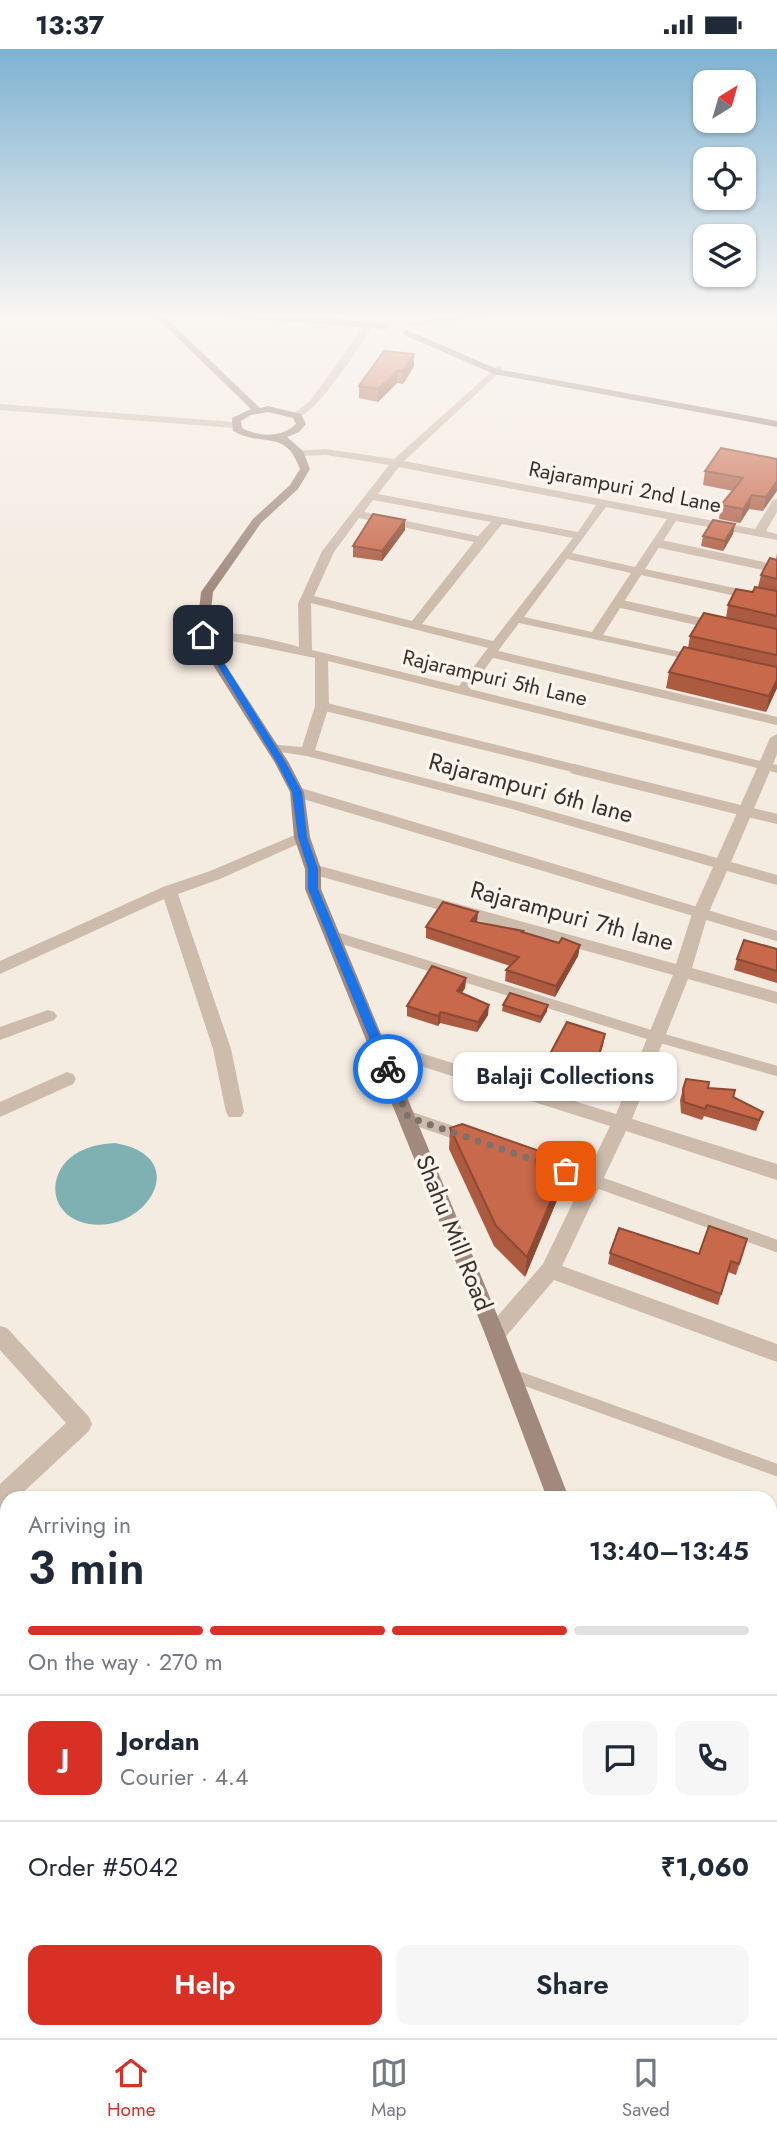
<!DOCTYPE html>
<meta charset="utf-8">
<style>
:root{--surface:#fff;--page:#f6f6f7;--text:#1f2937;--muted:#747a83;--line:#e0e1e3;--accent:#d93025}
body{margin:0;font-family:Jost,sans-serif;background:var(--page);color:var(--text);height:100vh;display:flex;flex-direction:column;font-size:26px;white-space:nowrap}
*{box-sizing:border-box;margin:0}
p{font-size:23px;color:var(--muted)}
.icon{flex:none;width:38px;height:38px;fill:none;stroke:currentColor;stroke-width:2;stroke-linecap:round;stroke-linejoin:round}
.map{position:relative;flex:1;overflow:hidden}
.panel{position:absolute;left:0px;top:1442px;width:777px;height:548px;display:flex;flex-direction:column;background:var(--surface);border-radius:21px 21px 0 0;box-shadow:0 2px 5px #0004}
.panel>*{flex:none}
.needle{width:46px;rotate:37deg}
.buttons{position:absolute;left:693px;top:21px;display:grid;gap:14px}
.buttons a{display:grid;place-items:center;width:63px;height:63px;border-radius:14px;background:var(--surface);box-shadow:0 2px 5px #0004;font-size:35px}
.pin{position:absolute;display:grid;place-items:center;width:60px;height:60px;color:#fff;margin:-30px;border-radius:14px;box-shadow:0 4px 10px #0006}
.courier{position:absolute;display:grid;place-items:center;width:70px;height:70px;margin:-35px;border:5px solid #1a73e8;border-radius:50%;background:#fff;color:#222;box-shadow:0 2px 9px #0007}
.bubble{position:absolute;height:49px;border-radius:14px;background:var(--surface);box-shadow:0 2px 5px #0004;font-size:23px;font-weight:600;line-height:49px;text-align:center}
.summary em{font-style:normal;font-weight:600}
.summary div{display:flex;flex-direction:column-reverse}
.summary{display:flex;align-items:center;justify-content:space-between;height:119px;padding:0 28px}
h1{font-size:46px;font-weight:600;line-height:52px}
.bar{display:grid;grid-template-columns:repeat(4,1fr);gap:10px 7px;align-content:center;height:84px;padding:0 28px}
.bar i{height:9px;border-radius:5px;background:var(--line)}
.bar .current{background:var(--accent)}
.bar p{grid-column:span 4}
.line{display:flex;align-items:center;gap:18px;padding:0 28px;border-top:2px solid var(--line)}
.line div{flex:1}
.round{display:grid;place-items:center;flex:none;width:74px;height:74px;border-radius:14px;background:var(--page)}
.primary-button{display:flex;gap:14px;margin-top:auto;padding:14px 28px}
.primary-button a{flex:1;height:80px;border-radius:14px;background:var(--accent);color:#fff;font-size:28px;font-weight:600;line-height:80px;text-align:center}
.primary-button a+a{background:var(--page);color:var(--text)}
.status{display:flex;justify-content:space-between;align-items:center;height:49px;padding:0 35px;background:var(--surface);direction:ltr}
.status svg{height:19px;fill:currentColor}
.tab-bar{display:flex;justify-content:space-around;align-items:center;height:98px;border-top:2px solid var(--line);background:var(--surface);font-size:19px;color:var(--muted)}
.tab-bar a{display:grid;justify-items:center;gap:4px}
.tab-bar .current{color:var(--accent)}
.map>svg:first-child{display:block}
</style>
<div class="status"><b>13:37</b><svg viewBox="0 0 49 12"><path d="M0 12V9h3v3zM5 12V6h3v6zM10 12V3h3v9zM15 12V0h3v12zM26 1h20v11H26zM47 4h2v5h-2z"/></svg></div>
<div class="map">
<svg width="777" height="1989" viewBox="0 0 777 1989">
<rect width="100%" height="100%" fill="#f4ebe1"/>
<path fill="#7fb0b2" d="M115,1094C201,1109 137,1197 76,1171C50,1159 49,1127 70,1109C83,1098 99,1095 115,1094Z"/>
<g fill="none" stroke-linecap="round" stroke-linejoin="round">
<g stroke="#cdbbac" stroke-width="8">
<polyline points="656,494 777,520"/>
<polyline points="617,554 710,575"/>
<polyline points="490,604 777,672"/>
<polyline points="322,657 581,721"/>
</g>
<g stroke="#cdbbac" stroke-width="10">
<polyline points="574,720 777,770"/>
<polyline points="297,743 777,887"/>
<polyline points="333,887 657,988 777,1022"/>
</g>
<g stroke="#cdbbac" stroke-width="12">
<polyline points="408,1068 464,1087"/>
<polyline points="555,1118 777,1197"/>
<polyline points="509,1325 777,1421"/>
</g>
<polyline stroke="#cdbbac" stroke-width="16" points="770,1707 777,1710"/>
<g fill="#cdbbac" fill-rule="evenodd">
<path d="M367,273L374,275C361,294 315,371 293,369V365L310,352Z"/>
<path d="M499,316L502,317V321L404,412L755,480L773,451L777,450V463L766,482L777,485V491L676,472L645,520L777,548V556L641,526L603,586L705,608V614L519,574L470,640L760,712L770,689L777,685V705L773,715L777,716V724L770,722L731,813L777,826V836L727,822L708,865L692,919L777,943V955L688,930L632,1070L777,1115V1131L626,1082L562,1217L777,1295V1313L554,1231L502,1292L495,1294L488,1292L485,1285L488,1278L543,1215L610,1077L373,1002L370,997L373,992L379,991L616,1065L673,926L308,824L305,820L313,815L676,915L692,865L713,818L512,760L307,707L267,701V695L302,698L315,657V609L232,592L202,593L196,589C214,575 277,592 299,598L298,555L322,502L389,416L326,406L299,407L295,406V402L326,400L394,410ZM399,418L596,456L578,483L378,445ZM373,451L491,473L478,487L364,463ZM606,458L667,470L635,518L572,504ZM359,469L474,493L412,572L314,547L334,503ZM502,475L573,489L493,592L422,575ZM567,510L631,524L592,583L524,568ZM311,554L488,599L459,637L312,601ZM328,612L757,719L717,809L522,754L315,701L329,657Z"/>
<polygon points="302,783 310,788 307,791 220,830 178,845 231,1000 244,1063 241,1068 229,1068 226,1063 213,1000 164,850 0,925 0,912 163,838 210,822"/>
<polygon points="48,961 54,963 57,967 54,971 0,991 0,978"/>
<polygon points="67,1023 73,1025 76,1030 73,1035 0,1068 0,1053"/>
<polygon points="0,1277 7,1279 89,1368 92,1375 89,1382 17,1449 7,1449 7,1458 0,1461 0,1435 66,1374 0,1301"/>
<polygon points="770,1536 777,1539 777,1563 770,1560"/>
<polygon points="0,1632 7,1635 7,1667 0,1664"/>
<polygon points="7,1673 7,1703 0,1706 0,1676"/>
<polygon points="267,1983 299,1983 302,1989 270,1989"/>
<polygon points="517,1983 547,1983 549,1989 519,1989"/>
</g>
<g fill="#cdbbac" fill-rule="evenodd">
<polygon points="476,265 501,265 411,277 407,274"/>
<polygon points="0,355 234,373 239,376 234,379 0,361"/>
<polygon points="463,1983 495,1983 492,1989 460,1989"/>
</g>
<g fill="#a18a7d" fill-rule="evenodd">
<path d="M153,265H162L260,359L268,357L301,365L306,375L299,383L287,388L303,402L310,420L298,440L261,474L213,543L208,589L289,714L304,743L310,788L321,820V840L505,1285L569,1449H547L485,1285L305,840V820L294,788L290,743L275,714L196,589L201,543L253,470L290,436L300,420C285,379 264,399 233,382L232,369L251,360ZM268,363L293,369L296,375C281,389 259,388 242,379L241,372L251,366Z"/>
<polygon points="222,265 255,265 386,274 390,277 386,280 226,268"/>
<polygon points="407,281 497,320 777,372 777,378 494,325 404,286 403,284"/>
<polygon points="770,1981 773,1989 743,1989 741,1983"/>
</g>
</g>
<g fill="#ac5a40">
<polygon points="414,305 414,317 403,335 397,334 378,353 359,349 359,337"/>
<polygon points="777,410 763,462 749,460 740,474 719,470 721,456 733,442 703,436 705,422"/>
<polygon points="405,471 405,481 382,512 353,508 353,497"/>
<polygon points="735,475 733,485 723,502 701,497 703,487"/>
<polygon points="777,504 777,639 766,663 666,639 669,623 688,599 690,587 726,569 728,556 758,538 761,526 776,511"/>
<polygon points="477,873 523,882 523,884 559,894 580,896 578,907 555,948 505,932 506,921 510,917 426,889 426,878"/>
<polygon points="777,900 777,934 734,921 737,910"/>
<polygon points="466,929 465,939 462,944 488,966 477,983 440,974 438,977 407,967 407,957"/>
<polygon points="503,956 547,962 540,974 502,962"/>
<polygon points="605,985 603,996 593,1029 549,1016 550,1005"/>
<polygon points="708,1039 733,1048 763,1063 756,1082 704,1067 702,1071 681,1064 680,1051 683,1040"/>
<polygon points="450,1079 565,1132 525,1228 494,1197 449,1100"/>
<polygon points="747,1190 736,1226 728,1223 718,1256 608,1215 610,1204 699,1205"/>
</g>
<g fill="#8c4a34">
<polygon points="414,305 414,317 403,335 403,322"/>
<polygon points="397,322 397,334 378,353 378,340"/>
<polygon points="777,432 777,442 763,462 766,448"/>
<polygon points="752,446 749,460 740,474 743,460"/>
<polygon points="405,471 405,481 382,512 382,502"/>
<polygon points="735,475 733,485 723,502 725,492"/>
<polygon points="777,631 777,639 766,663 769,647"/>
<polygon points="478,863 477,874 471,872"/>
<polygon points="580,896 578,907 555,948 556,937"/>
<polygon points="466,929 465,939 456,952 457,942"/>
<polygon points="489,956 488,966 477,983 478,973"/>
<polygon points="548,956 547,962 540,974 541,968"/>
<polygon points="441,963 440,974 438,977 438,967"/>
<polygon points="605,985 603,996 593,1029 595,1018"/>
<polygon points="568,1112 565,1132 525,1228 527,1208"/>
</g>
<g fill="#c8694b" stroke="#8c4a34" stroke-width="2">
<polygon points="384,302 414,305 403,322 397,322 378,340 359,337"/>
<polygon points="721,399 777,410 777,432 766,448 752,446 743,460 721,456 743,429 705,422"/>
<polygon points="373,465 405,471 382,502 353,497"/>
<polygon points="713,471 735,475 725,492 703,487"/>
<polygon points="770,509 777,511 777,530 761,526"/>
<polygon points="755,538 777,542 777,567 728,556 736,540 753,543"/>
<polygon points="704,564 777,580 777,606 690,587"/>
<polygon points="684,598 777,618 777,631 769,647 669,623"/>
<polygon points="443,853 478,863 471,872 523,882 522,883 559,894 562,889 580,896 556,937 506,921 519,908 426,878"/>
<polygon points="744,891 777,900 777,922 737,910"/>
<polygon points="432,917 466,929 457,942 489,956 478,973 441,963 438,967 407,957"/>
<polygon points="510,944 548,956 541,968 503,956"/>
<polygon points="567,973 605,985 595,1018 550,1005"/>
<polygon points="686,1030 709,1033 708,1039 735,1041 733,1048 763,1063 759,1071 707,1056 705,1060 684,1053 683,1040"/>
<polygon points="462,1075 568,1112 527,1208 496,1177 450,1079"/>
<polygon points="709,1177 747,1190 739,1215 731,1212 721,1245 610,1204 619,1179 699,1205"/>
</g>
<linearGradient id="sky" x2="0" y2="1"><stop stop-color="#7eb2d2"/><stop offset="0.49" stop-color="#faf6f2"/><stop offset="1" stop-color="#faf6f2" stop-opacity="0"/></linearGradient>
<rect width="777" height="543" fill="url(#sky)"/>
<polygon fill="#1a73e8" points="203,584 207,586 286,714 302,743 307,788 318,820 318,840 394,1020 392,1023 384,1023 382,1020 308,840 308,820 298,788 292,743 277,714 199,586"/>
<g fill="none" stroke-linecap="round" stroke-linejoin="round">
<polyline stroke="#7c716b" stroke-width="7" stroke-dasharray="0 12.6" points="388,1020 408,1068 566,1122"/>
</g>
<g text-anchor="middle" stroke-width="7" stroke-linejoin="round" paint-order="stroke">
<g font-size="21" fill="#3b302b" stroke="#fbf5ee">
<text transform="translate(625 438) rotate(11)" y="7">Rajarampuri 2nd Lane</text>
<text transform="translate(495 629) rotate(13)" y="7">Rajarampuri 5th Lane</text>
</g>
<g font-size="24" fill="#3b302b" stroke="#fbf5ee">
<text transform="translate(531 739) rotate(15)" y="8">Rajarampuri 6th lane</text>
<text transform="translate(572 867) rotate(15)" y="8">Rajarampuri 7th lane</text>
<text transform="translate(454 1184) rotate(68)" y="8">Shahu Mill Road</text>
</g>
</g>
</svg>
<div class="buttons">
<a><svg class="needle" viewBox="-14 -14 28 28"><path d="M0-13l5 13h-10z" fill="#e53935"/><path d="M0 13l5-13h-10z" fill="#747a83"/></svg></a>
<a><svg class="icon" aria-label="locate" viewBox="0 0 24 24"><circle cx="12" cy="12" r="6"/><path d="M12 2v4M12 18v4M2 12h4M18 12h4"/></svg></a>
<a><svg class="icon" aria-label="layers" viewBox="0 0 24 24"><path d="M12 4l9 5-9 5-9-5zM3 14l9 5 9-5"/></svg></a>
</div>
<div class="pin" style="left:566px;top:1122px;background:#ea580c"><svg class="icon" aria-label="bag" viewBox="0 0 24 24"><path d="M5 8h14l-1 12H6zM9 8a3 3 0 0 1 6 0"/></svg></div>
<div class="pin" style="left:203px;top:586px;background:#1f2937"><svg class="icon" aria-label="home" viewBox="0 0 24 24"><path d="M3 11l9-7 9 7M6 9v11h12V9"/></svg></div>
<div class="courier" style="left:388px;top:1020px"><svg class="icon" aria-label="bike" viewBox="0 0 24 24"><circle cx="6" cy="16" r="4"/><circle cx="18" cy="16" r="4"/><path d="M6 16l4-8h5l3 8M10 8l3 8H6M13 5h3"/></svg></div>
<div class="bubble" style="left:453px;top:1003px;width:224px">Balaji Collections</div>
<section class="panel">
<div class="summary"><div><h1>3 min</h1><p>Arriving in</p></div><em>13:40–13:45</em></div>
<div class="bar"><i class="current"></i><i class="current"></i><i class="current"></i><i></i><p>On the way · 270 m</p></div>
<div class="line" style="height:126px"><b class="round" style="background:var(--accent);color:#fff">J</b><div><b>Jordan</b><p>Courier · 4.4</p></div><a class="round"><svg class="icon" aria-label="chat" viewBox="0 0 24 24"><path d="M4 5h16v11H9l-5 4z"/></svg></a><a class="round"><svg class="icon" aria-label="phone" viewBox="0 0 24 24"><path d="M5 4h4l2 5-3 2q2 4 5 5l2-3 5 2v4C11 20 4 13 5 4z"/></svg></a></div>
<div class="line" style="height:91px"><div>Order #5042</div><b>₹1,060</b></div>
<div class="primary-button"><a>Help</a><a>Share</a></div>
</section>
</div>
<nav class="tab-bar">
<a class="current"><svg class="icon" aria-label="home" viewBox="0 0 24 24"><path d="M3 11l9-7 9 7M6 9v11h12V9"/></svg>Home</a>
<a><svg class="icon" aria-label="map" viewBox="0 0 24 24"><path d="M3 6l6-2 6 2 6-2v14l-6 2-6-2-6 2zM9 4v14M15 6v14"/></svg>Map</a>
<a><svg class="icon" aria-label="saved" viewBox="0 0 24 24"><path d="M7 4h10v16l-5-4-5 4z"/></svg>Saved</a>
</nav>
